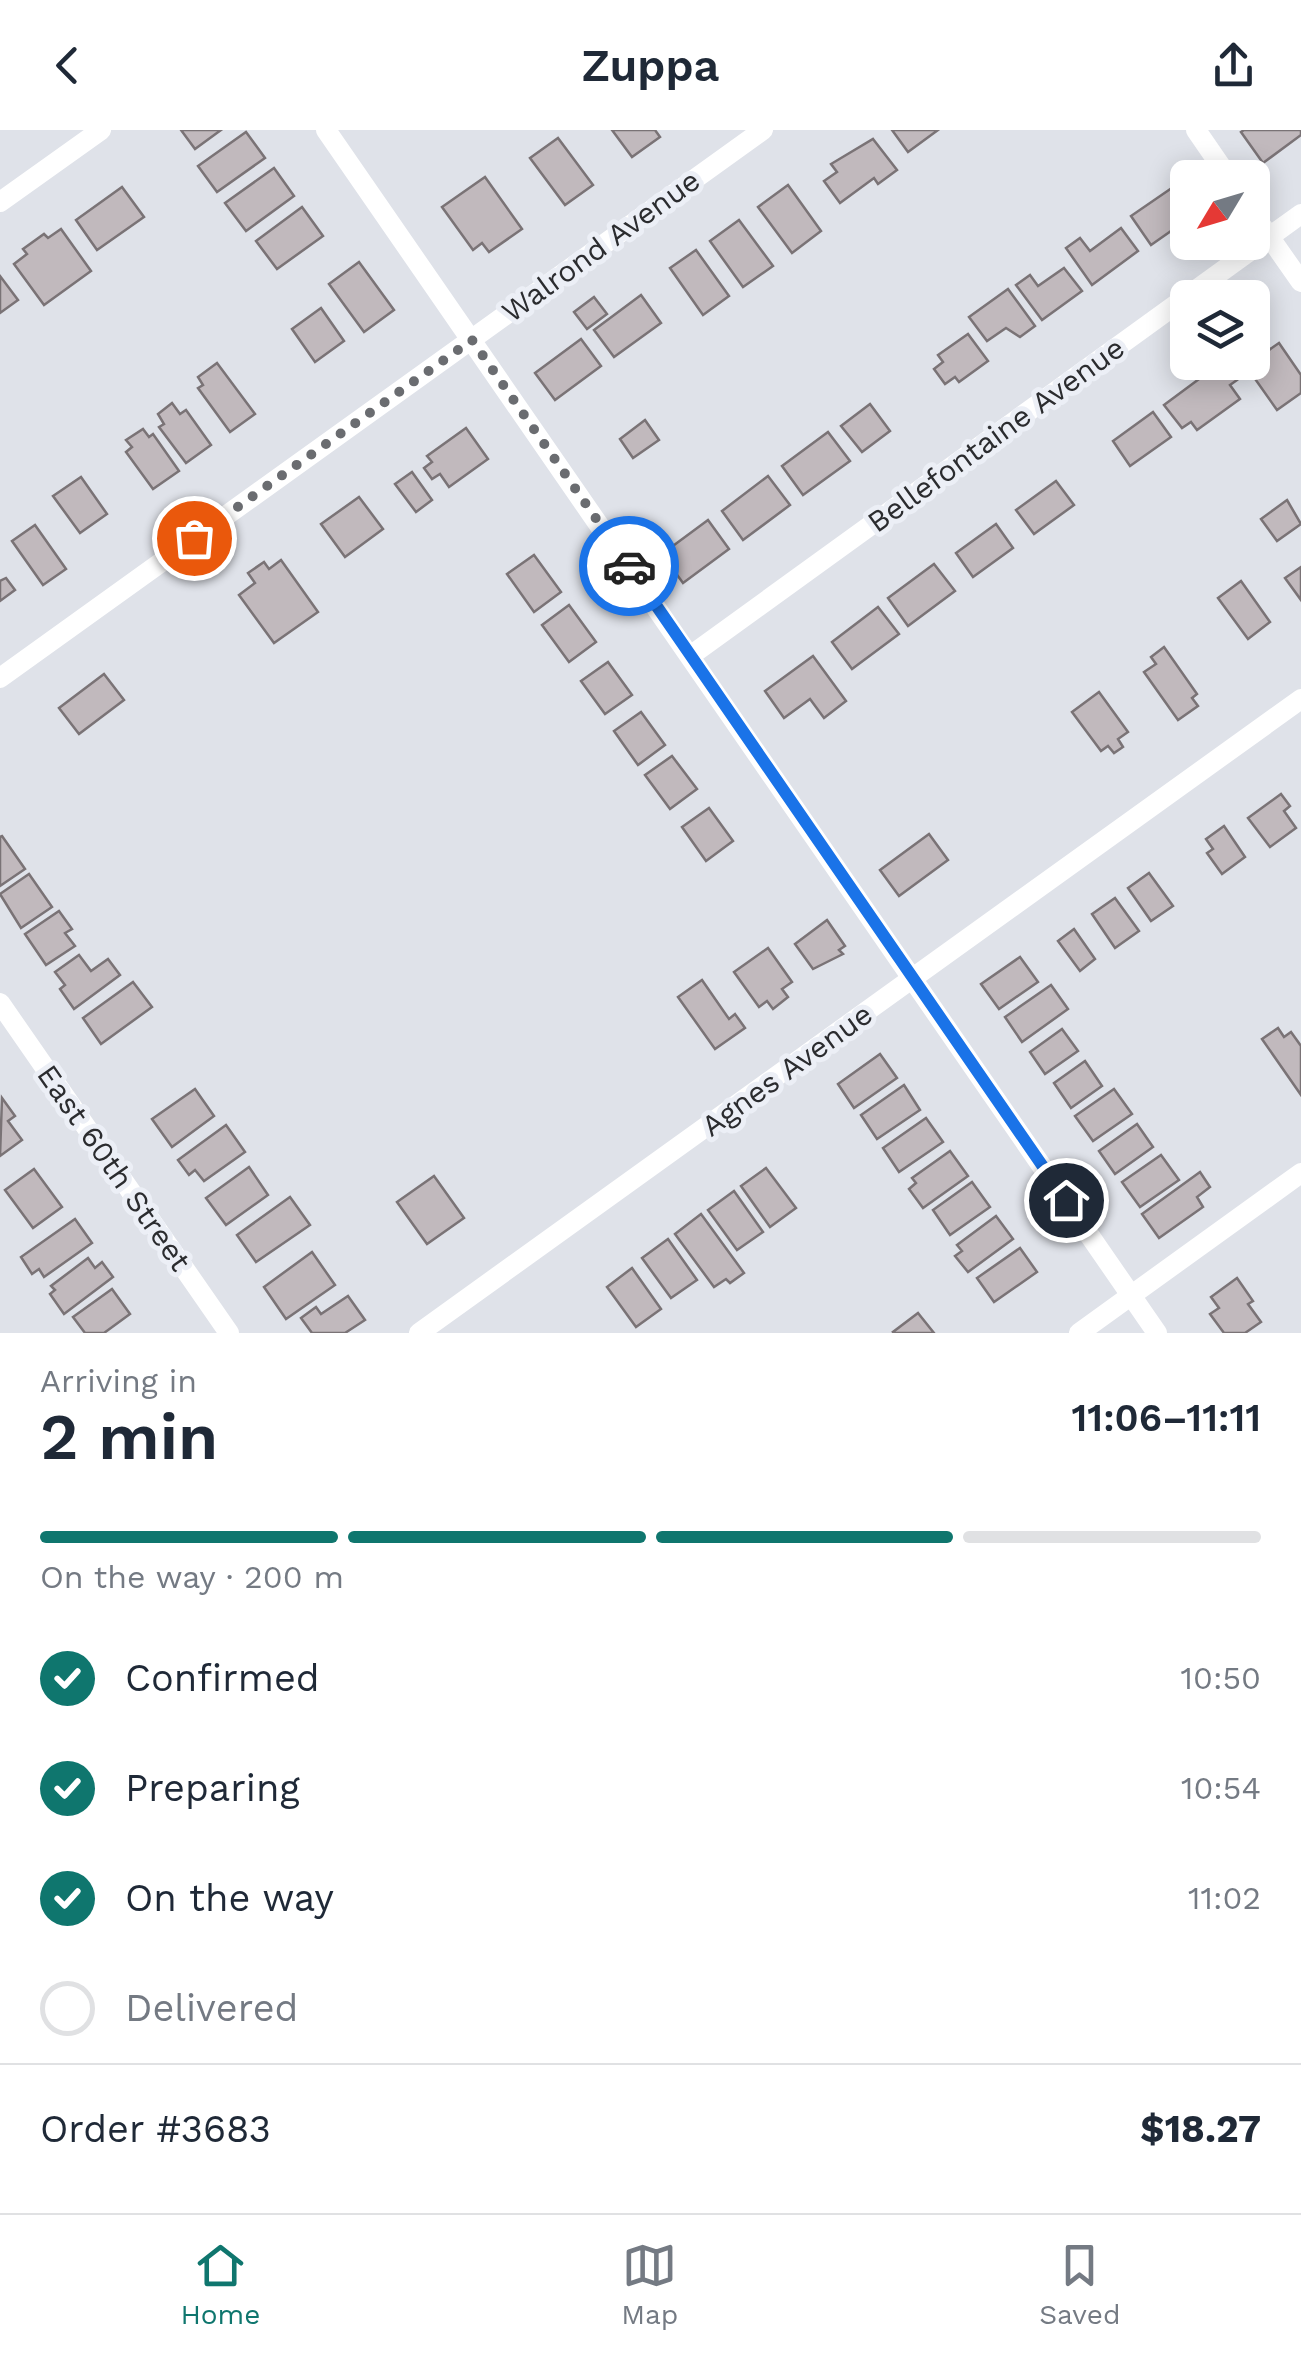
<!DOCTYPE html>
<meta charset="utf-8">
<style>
:root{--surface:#fff;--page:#f6f6f7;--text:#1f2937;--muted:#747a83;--line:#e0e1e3;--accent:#0f766e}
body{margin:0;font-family:"Work Sans",sans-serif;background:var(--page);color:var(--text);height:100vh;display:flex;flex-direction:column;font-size:38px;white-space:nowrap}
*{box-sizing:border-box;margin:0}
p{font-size:32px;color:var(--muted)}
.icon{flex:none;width:55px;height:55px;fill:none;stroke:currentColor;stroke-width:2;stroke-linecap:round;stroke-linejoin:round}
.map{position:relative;height:1203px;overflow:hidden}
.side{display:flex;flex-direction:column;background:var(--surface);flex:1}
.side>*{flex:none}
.needle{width:65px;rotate:232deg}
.controls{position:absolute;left:1170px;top:30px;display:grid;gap:20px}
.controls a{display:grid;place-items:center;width:100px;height:100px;border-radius:15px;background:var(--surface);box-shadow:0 5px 25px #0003;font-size:50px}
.pin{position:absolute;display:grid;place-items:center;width:85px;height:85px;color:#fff;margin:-42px;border:5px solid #fff;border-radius:50%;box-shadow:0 2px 10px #0007}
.courier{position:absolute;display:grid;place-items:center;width:100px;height:100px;margin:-50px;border:8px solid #1a73e8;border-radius:50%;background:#fff;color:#222;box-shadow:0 2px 12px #0007}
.head em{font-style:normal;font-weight:600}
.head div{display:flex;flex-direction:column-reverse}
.head{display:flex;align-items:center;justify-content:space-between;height:170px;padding:0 40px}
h1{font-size:65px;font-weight:600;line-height:75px}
.bar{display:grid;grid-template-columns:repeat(4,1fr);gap:15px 10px;align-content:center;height:120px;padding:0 40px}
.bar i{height:12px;border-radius:8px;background:var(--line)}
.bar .selected{background:var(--accent)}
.bar p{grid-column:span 4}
.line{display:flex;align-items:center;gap:25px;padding:0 40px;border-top:2px solid var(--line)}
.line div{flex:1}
ol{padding:0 40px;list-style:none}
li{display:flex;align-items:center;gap:30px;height:110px}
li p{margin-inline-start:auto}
li .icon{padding:10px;border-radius:50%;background:var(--accent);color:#fff;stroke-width:4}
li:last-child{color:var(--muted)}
li i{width:55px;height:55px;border:5px solid var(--line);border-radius:50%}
header{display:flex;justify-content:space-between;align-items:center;height:130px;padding:0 40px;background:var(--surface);font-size:45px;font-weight:600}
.menu{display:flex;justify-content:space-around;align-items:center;height:140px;border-top:2px solid var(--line);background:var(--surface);font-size:28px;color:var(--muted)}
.menu a{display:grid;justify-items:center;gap:5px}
.menu .selected{color:var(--accent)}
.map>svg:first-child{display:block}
</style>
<header><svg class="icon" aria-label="back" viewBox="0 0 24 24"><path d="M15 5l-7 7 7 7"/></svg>Zuppa<svg class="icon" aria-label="share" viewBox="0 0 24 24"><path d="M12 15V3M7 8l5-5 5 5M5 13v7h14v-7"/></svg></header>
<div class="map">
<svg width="1301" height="1203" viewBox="0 0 1301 1203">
<rect width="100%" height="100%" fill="#dfe2e9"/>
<g fill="#c1b9bd" stroke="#7a7376" stroke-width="2.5">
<polygon points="181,0 221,0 195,19"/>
<polygon points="612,0 655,0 660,7 632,27"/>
<polygon points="892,0 938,0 908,22"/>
<polygon points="1244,0 1301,0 1301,5 1263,33 1241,2"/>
<polygon points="246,2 265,28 217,62 198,36"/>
<polygon points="558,8 593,55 565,75 530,28"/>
<polygon points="873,9 897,40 878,54 874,48 840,73 824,51 837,42 831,34"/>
<polygon points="274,38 294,66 246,101 225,73"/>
<polygon points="485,47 522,99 489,122 482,113 473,120 442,77"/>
<polygon points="1182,51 1188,60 1188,89 1151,115 1131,86"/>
<polygon points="788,55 821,101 792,123 758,77"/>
<polygon points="122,57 144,87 97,120 76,90"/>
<polygon points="302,77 323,106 277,139 256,111"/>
<polygon points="739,90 773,136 743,157 710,111"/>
<polygon points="1121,98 1138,121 1092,155 1066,118 1080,108 1090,121"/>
<polygon points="61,99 91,141 44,175 14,134 27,124 23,119 44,104 48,108"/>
<polygon points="696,120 729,166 703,185 670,138"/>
<polygon points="359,132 394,180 364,202 329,154"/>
<polygon points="1064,138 1082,161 1042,190 1016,155 1030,145 1038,156"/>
<polygon points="0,146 18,170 0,183"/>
<polygon points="1008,159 1035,196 1020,207 1006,198 987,211 969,187"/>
<polygon points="641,165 661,193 614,227 594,200"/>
<polygon points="594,167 607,184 587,199 574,182"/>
<polygon points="321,178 344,211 315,232 292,199"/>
<polygon points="968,204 988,231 959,252 955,247 945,254 934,239 943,232 938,225"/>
<polygon points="581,209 601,236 555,270 535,243"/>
<polygon points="1279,213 1301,245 1301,263 1277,280 1246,236"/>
<polygon points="1222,232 1237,250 1230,255 1240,269 1197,300 1191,292 1182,298 1164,275"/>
<polygon points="217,233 255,284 230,302 198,258 203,255 198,247"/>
<polygon points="172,273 180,284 186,280 211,315 186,333 159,297 164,294 158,284"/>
<polygon points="870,274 890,301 862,322 841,296"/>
<polygon points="1153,282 1171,307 1130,336 1113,311"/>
<polygon points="645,290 659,310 633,328 620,309"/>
<polygon points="466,298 488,329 449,357 440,344 432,349 424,338 432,332 427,326"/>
<polygon points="143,299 149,307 153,304 179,341 153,359 126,322 132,317 126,310"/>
<polygon points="828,302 850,331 803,365 782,336"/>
<polygon points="412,342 432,370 416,382 395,354"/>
<polygon points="768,346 790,375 743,410 722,381"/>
<polygon points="81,347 107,384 80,403 53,366"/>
<polygon points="1056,351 1074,375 1034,404 1016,380"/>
<polygon points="359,367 383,399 345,427 321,394"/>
<polygon points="1287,370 1301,394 1277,411 1261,389"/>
<polygon points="708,390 729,419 683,453 662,424"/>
<polygon points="996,394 1013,418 973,447 956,423"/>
<polygon points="35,395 66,439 43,455 12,411"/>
<polygon points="534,425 561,462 534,482 507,444"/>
<polygon points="281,430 318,482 274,513 239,465 255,453 248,443 264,432 269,439"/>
<polygon points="934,434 955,461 908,496 888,468"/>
<polygon points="1301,437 1301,470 1285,448"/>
<polygon points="6,448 15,460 0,471 0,451"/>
<polygon points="1241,451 1270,492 1248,509 1218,468"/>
<polygon points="569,475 596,512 569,532 542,495"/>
<polygon points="878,477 899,504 852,539 832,512"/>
<polygon points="1164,517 1197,564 1192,568 1198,576 1178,590 1144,542 1156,534 1151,527"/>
<polygon points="813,526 846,571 824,588 810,569 784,588 765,561"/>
<polygon points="608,532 632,565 605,584 581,551"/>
<polygon points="104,544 124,570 79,604 59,578"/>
<polygon points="1099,562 1128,602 1118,609 1123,617 1114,623 1108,616 1101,621 1072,582"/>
<polygon points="641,582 665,615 638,635 614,601"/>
<polygon points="672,626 697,659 670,679 645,645"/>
<polygon points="1281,664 1290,676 1284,681 1296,698 1270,717 1248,688"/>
<polygon points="709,678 733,711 706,731 682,697"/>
<polygon points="1224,696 1245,727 1222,744 1207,723 1213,719 1206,709"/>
<polygon points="929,704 948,730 899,766 880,740"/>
<polygon points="2,706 25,739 0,756 0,707"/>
<polygon points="1149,743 1173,776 1151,791 1128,758"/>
<polygon points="29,744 52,777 21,798 0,764"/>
<polygon points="1115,768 1139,801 1115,818 1092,784"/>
<polygon points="59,781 72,799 65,803 75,816 46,835 25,804"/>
<polygon points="827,790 845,816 839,820 843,824 813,839 795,814"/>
<polygon points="1074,799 1095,829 1080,841 1058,811"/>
<polygon points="768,818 792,852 782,859 788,867 773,879 767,871 759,877 734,842"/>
<polygon points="79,825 91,841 108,829 120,845 74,879 60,859 65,855 55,842"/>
<polygon points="1020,827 1038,852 999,879 981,854"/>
<polygon points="702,850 729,889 735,884 745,898 715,919 678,867"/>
<polygon points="133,852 152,877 101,914 83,888"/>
<polygon points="1051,855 1068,879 1022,912 1005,887"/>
<polygon points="1278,898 1284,907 1291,902 1301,916 1301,965 1262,909"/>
<polygon points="1062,899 1078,921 1045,944 1030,922"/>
<polygon points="880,924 897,948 854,978 838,954"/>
<polygon points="1085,931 1102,956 1071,978 1054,953"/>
<polygon points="904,955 920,980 877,1009 861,985"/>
<polygon points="195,959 214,986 172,1017 152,989"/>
<polygon points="1114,959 1132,984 1093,1011 1075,986"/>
<polygon points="2,968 15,986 8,991 22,1010 0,1026"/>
<polygon points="926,988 943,1012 899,1042 883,1018"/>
<polygon points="1137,994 1153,1017 1115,1044 1099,1021"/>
<polygon points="226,995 245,1022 204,1051 195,1040 189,1045 178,1030"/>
<polygon points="950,1021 968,1046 923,1078 909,1059 916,1053 912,1048"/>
<polygon points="1161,1025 1179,1050 1140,1077 1122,1052"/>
<polygon points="249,1037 268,1065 226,1095 206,1068"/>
<polygon points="766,1038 796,1078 770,1097 741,1056"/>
<polygon points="34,1039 62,1077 33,1098 5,1060"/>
<polygon points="1200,1042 1210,1057 1197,1067 1203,1077 1159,1108 1142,1084"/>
<polygon points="434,1046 464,1088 427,1114 397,1072"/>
<polygon points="972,1052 990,1077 950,1105 933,1080"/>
<polygon points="734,1061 763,1102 737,1120 708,1080"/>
<polygon points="290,1067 310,1095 256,1132 237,1105"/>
<polygon points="701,1084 744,1143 730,1153 726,1149 714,1157 675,1104"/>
<polygon points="996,1086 1013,1109 968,1142 955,1126 962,1121 957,1115"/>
<polygon points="75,1089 92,1113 44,1147 39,1139 32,1144 21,1127"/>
<polygon points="668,1109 697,1150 671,1168 642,1128"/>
<polygon points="1020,1118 1037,1142 994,1172 977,1148"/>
<polygon points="312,1122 335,1155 286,1189 264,1157"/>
<polygon points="88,1128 95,1138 102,1132 113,1147 64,1184 50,1164 55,1160 51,1156"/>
<polygon points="632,1138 661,1179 636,1197 607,1157"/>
<polygon points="1237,1148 1253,1171 1248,1174 1261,1192 1245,1203 1224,1203 1210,1184 1219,1178 1211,1167"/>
<polygon points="112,1159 130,1184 104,1203 85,1203 73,1187"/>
<polygon points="348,1166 365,1190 345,1203 312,1203 301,1188 316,1177 321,1184"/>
<polygon points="918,1183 934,1203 894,1203 893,1202"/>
</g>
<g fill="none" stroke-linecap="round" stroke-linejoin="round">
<g stroke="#fff" stroke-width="20">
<polyline points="326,0 1157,1203"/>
<polyline points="1196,0 1229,48"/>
<polyline points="0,72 101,0"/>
<polyline points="1252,82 1301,152"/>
<polyline points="690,526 1301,84"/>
<polyline points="0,548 763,0"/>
<polyline points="0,873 229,1203"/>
<polyline points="419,1203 1301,569"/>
<polyline points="1079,1203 1301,1043"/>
</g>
</g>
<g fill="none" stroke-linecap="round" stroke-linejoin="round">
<polyline stroke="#6a6c70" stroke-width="10" stroke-dasharray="0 18" points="194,408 472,210 629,436"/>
<polyline stroke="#1a73e8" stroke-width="12" points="629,436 1066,1070"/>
</g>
<g text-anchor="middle" stroke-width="10" stroke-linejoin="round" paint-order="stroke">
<g font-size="30" fill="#2b2c2f" stroke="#eceff6">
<text transform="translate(601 116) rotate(-36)" y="10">Walrond Avenue</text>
<text transform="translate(996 305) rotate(-36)" y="10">Bellefontaine Avenue</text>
<text transform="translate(787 940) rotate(-36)" y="10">Agnes Avenue</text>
<text transform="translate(114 1038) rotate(55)" y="10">East 60th Street</text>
</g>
</g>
</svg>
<div class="controls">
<a><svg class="needle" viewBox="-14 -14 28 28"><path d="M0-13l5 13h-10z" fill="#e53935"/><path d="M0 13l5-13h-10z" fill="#747a83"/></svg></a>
<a><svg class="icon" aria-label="layers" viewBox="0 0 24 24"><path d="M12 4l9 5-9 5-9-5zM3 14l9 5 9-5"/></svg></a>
</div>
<div class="pin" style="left:194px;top:408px;background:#ea580c"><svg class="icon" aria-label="bag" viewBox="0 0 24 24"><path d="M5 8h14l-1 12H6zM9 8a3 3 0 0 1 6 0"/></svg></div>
<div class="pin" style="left:1066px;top:1070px;background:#1f2937"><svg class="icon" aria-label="home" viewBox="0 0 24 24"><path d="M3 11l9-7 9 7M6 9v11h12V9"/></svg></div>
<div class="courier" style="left:629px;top:436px"><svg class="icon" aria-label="car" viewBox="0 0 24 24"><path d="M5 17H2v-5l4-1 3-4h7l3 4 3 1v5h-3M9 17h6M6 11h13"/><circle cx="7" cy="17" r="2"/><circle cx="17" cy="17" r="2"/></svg></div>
</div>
<section class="side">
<div class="head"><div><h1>2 min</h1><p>Arriving in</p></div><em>11:06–11:11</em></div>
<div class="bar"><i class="selected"></i><i class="selected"></i><i class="selected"></i><i></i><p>On the way · 200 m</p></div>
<ol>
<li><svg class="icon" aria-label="check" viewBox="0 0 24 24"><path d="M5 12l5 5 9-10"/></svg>Confirmed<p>10:50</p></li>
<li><svg class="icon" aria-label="check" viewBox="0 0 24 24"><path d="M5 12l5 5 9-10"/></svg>Preparing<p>10:54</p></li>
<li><svg class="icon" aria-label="check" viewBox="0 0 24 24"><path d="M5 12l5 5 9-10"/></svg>On the way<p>11:02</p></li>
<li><i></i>Delivered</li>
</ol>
<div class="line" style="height:130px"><div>Order #3683</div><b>$18.27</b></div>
</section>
<nav class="menu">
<a class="selected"><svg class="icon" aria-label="home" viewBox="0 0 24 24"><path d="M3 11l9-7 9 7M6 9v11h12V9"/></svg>Home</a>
<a><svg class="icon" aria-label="map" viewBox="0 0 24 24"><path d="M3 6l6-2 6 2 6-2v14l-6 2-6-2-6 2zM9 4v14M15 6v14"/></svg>Map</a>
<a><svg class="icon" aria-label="saved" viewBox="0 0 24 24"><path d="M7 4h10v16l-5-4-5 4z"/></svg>Saved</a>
</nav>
